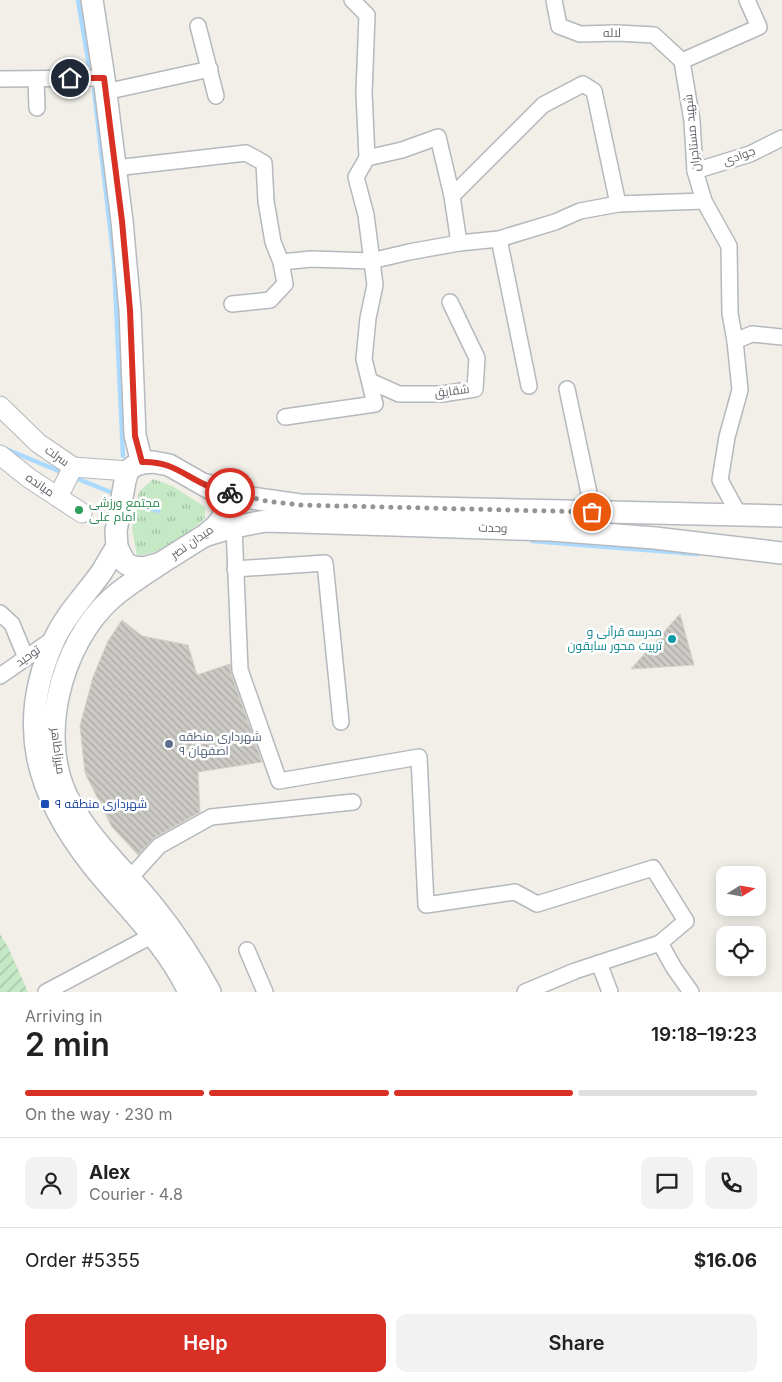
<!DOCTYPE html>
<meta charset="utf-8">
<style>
:root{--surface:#fff;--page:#f2f2f2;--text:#222;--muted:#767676;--line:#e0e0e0;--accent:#d93025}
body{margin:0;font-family:Inter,Cairo,sans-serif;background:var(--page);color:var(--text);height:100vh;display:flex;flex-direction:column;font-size:19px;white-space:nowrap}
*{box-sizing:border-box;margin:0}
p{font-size:16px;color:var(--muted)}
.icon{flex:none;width:28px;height:28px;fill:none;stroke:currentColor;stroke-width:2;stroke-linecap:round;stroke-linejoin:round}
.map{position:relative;height:992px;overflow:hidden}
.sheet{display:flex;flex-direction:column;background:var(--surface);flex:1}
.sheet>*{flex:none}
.needle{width:32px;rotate:79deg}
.controls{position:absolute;left:716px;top:866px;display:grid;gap:10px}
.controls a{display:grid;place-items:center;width:50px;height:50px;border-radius:10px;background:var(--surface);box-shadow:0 2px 12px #0003;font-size:25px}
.pin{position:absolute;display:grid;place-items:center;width:42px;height:42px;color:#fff;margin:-21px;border:2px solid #fff;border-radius:50%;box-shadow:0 1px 5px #0007}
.courier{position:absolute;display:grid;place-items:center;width:50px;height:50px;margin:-25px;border:4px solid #d93025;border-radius:50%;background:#fff;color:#222;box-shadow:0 1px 6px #0007}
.head em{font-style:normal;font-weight:600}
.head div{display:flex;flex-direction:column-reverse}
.head{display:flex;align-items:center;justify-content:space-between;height:85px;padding:0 25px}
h1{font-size:32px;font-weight:600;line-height:38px}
.bar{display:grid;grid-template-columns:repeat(4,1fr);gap:8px 5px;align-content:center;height:60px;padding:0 25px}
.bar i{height:6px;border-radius:4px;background:var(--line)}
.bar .active{background:var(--accent)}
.bar p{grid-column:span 4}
.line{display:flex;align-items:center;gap:12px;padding:0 25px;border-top:1px solid var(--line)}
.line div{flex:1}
.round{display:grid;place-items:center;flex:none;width:52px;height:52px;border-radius:10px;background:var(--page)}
.action{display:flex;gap:10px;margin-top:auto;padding:10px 25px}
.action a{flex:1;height:58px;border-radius:10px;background:var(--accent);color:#fff;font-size:20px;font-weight:600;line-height:58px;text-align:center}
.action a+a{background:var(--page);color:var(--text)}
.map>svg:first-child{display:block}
</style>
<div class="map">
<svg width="782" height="992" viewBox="0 0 782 992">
<defs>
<pattern id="grass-tufts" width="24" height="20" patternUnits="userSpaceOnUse" patternTransform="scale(1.25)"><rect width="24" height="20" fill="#c5e8c5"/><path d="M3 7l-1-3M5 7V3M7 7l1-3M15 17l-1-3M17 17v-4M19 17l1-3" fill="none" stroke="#a3c0a4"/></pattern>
<pattern id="garden-furrows" width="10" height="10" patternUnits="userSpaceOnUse" patternTransform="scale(1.25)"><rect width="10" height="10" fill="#c5e8c5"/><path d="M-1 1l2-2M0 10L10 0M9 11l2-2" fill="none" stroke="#a3c0a4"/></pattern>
<pattern id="building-back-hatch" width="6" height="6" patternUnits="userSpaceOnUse" patternTransform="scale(1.25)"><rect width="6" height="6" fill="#cccac5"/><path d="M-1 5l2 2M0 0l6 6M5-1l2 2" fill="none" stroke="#a9a8a4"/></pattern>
</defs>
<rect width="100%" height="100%" fill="#f1efe8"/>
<polygon fill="url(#grass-tufts)" points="153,479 172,486 205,507 205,518 188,533 159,551 137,556 132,528 139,492"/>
<polygon fill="url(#garden-furrows)" points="0,934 8,947 28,992 0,992"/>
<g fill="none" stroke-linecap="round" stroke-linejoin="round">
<g stroke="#aadaff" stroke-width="4.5">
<polyline points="78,0 89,65"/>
<polyline points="94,90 114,261 123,456"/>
<polyline points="6,449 66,474"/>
<polyline points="73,477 113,493"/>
<polyline points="128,499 158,511"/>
<polyline points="532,541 697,554"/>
</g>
</g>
<g fill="url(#building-back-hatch)" stroke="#d6d1c6">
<polygon points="680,614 694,665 631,669"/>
<polygon points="122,620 142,636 188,645 197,675 230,664 231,673 262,762 198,772 200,812 154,838 138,855 112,827 85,773 80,726 93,677 108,641"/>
</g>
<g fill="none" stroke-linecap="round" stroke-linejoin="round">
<defs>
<g id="minor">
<polyline points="352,0 367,15 364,93 367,158"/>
<polyline points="554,0 559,26 580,34 617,33 654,35 682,61"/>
<polyline points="198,26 216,96"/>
<polyline points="0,79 104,78"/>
<polyline points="36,79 37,108"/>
<polyline points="105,92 210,69"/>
<polyline points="115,168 246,153 264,163 266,201 273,242 281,262 285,284 270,300 232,304"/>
<polyline points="695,171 750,154 782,138"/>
<polyline points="452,196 543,105 583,84 594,91 618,204"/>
<polyline points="499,239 529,386"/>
<polyline points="281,262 312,259 371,261 409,252 459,243 499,239 555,222 580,211 618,204 704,201"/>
<polyline points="735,341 752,334 782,337"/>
<polyline points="370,381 399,394 442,394 475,389 477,358 450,302"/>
<polyline points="567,389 593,512"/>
<polyline points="285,417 375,404 364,359 368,318 375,285 366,215 356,177 367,158 402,150 438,137 452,196 459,243"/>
<polyline points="739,515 720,480 727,437 740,390 735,341 730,313 729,246 704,201 695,171 692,121 682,61 759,27 747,0"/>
<polyline points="234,527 240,670 279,781 419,757 426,905 515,892 537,904 653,868 686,921 660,943 674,968 691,992"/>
<polyline points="235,569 325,563 341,722"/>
<polyline points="0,613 12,624 26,658"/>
<polyline points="0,676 56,637"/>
<polyline points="129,879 159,846 211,817 353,802"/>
<polyline points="247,950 265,992"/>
<polyline points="599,963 610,992"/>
<polyline points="46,992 153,935"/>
<polyline points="525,992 575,971 660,943"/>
</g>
<g id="tertiary">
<polyline points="0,406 38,443 73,467 128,471"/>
<polyline points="0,455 29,478 82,513"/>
<polyline points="58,497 73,467"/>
</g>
<g id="secondary">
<polyline points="92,0 104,78 122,221 130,310 135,435 142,463"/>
<polygon points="153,462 169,465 218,493 223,504 224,516 216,526 204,536 161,563 143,568 133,567 125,563 117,547 116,531 125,481 128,471 134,466 142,463"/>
<polyline points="207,485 238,496 300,505 782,516"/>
<polyline points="204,536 234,527 265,521 300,522 551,530 655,538 782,553"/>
<path d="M117,547C111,555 107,564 101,573C86,594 67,613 55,638C15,724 36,794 93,866C126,907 166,943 189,992"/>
<path d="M161,563C145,574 127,585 112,598C60,644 35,742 71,804C93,843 126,872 154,907C175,933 194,962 210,992"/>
</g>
</defs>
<use href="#minor" stroke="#b5b8bc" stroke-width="18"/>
<use href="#tertiary" stroke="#b5b8bc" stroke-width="21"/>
<use href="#secondary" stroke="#b6babf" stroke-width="24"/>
<use href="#minor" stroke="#fff" stroke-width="15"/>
<use href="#tertiary" stroke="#fff" stroke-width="19"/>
<use href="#secondary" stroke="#fff" stroke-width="21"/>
</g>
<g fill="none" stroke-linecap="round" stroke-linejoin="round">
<polyline stroke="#929495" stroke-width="5" stroke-dasharray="0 9" points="230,493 266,501 300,505 592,512"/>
<path stroke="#d93025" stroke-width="6" d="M70,78H104L122,221L130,310L135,436L142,462C172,461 183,475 208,486C215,489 223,491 230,493"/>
</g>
<circle fill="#2e9e5b" stroke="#fff" stroke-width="2" cx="79" cy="510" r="5"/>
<circle fill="#0f9aa8" stroke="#fff" stroke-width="2" cx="672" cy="639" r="5"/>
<circle fill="#5c6f8a" stroke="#fff" stroke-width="2" cx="169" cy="744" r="5"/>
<rect fill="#1a4fb4" stroke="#fff" stroke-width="2" x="40" y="799" width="10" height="10" rx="2.5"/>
<g text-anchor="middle" stroke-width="5" stroke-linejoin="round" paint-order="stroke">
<g font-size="12" fill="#5f6368" stroke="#fff">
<text x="612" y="37">لاله</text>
<text transform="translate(692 133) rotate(-96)" y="4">شهید مستاجران</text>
<text transform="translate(739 156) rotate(-20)" y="4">جوادی</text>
<text transform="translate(452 391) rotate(-7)" y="4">شقایق</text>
<text transform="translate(57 456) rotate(35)" y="4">سرلت</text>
<text transform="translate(40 485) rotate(35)" y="4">میانده</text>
<text transform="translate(493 528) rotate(2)" y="4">وحدت</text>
<text transform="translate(192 542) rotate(-35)" y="4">میدان نصر</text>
<text transform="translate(28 656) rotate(-35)" y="4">توحید</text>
<text transform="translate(58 751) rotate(83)" y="4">میرزاطاهر</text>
</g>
<g font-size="12" fill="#27864d" stroke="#fff" text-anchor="start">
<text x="89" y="507">مجتمع ورزشی<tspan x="89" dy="14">امام علی</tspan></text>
</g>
<g font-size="12" fill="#0d838f" stroke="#fff" text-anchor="end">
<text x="662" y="636">مدرسه قرآنی و<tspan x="662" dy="14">تربیت محور سابقون</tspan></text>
</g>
<g font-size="12" fill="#4e5e75" stroke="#fff" text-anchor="start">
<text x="179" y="741">شهرداری منطقه<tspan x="179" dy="14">۹ اصفهان</tspan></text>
</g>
<g font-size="12" fill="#164399" stroke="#fff" text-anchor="start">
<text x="55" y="808">شهرداری منطقه ۹</text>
</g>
</g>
</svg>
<div class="controls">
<a><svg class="needle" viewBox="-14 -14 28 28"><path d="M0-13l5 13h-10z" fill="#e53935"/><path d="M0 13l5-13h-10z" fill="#767676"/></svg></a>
<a><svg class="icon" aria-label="locate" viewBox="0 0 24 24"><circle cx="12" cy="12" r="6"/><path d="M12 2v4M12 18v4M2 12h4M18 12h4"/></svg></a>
</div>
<div class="pin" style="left:592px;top:512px;background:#ea580c"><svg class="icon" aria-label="bag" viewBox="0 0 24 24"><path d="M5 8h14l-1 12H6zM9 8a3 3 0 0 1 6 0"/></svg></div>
<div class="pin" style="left:70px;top:78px;background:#1f2937"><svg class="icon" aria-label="home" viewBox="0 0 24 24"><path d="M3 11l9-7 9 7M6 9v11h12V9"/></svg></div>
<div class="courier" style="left:230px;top:493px"><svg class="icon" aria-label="bike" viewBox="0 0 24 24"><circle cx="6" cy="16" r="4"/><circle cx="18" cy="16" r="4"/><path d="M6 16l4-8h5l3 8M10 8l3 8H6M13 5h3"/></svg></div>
</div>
<section class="sheet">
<div class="head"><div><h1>2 min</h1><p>Arriving in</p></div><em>19:18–19:23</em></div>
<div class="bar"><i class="active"></i><i class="active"></i><i class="active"></i><i></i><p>On the way · 230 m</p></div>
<div class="line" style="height:90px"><a class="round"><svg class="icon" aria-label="person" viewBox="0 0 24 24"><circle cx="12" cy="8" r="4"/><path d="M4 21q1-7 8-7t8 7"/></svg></a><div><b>Alex</b><p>Courier · 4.8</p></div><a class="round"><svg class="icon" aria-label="chat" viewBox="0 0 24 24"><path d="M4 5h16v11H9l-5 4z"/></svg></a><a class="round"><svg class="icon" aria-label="phone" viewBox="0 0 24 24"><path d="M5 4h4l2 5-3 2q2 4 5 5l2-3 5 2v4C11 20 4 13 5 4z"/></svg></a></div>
<div class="line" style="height:65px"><div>Order #5355</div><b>$16.06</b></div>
<div class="action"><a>Help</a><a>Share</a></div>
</section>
